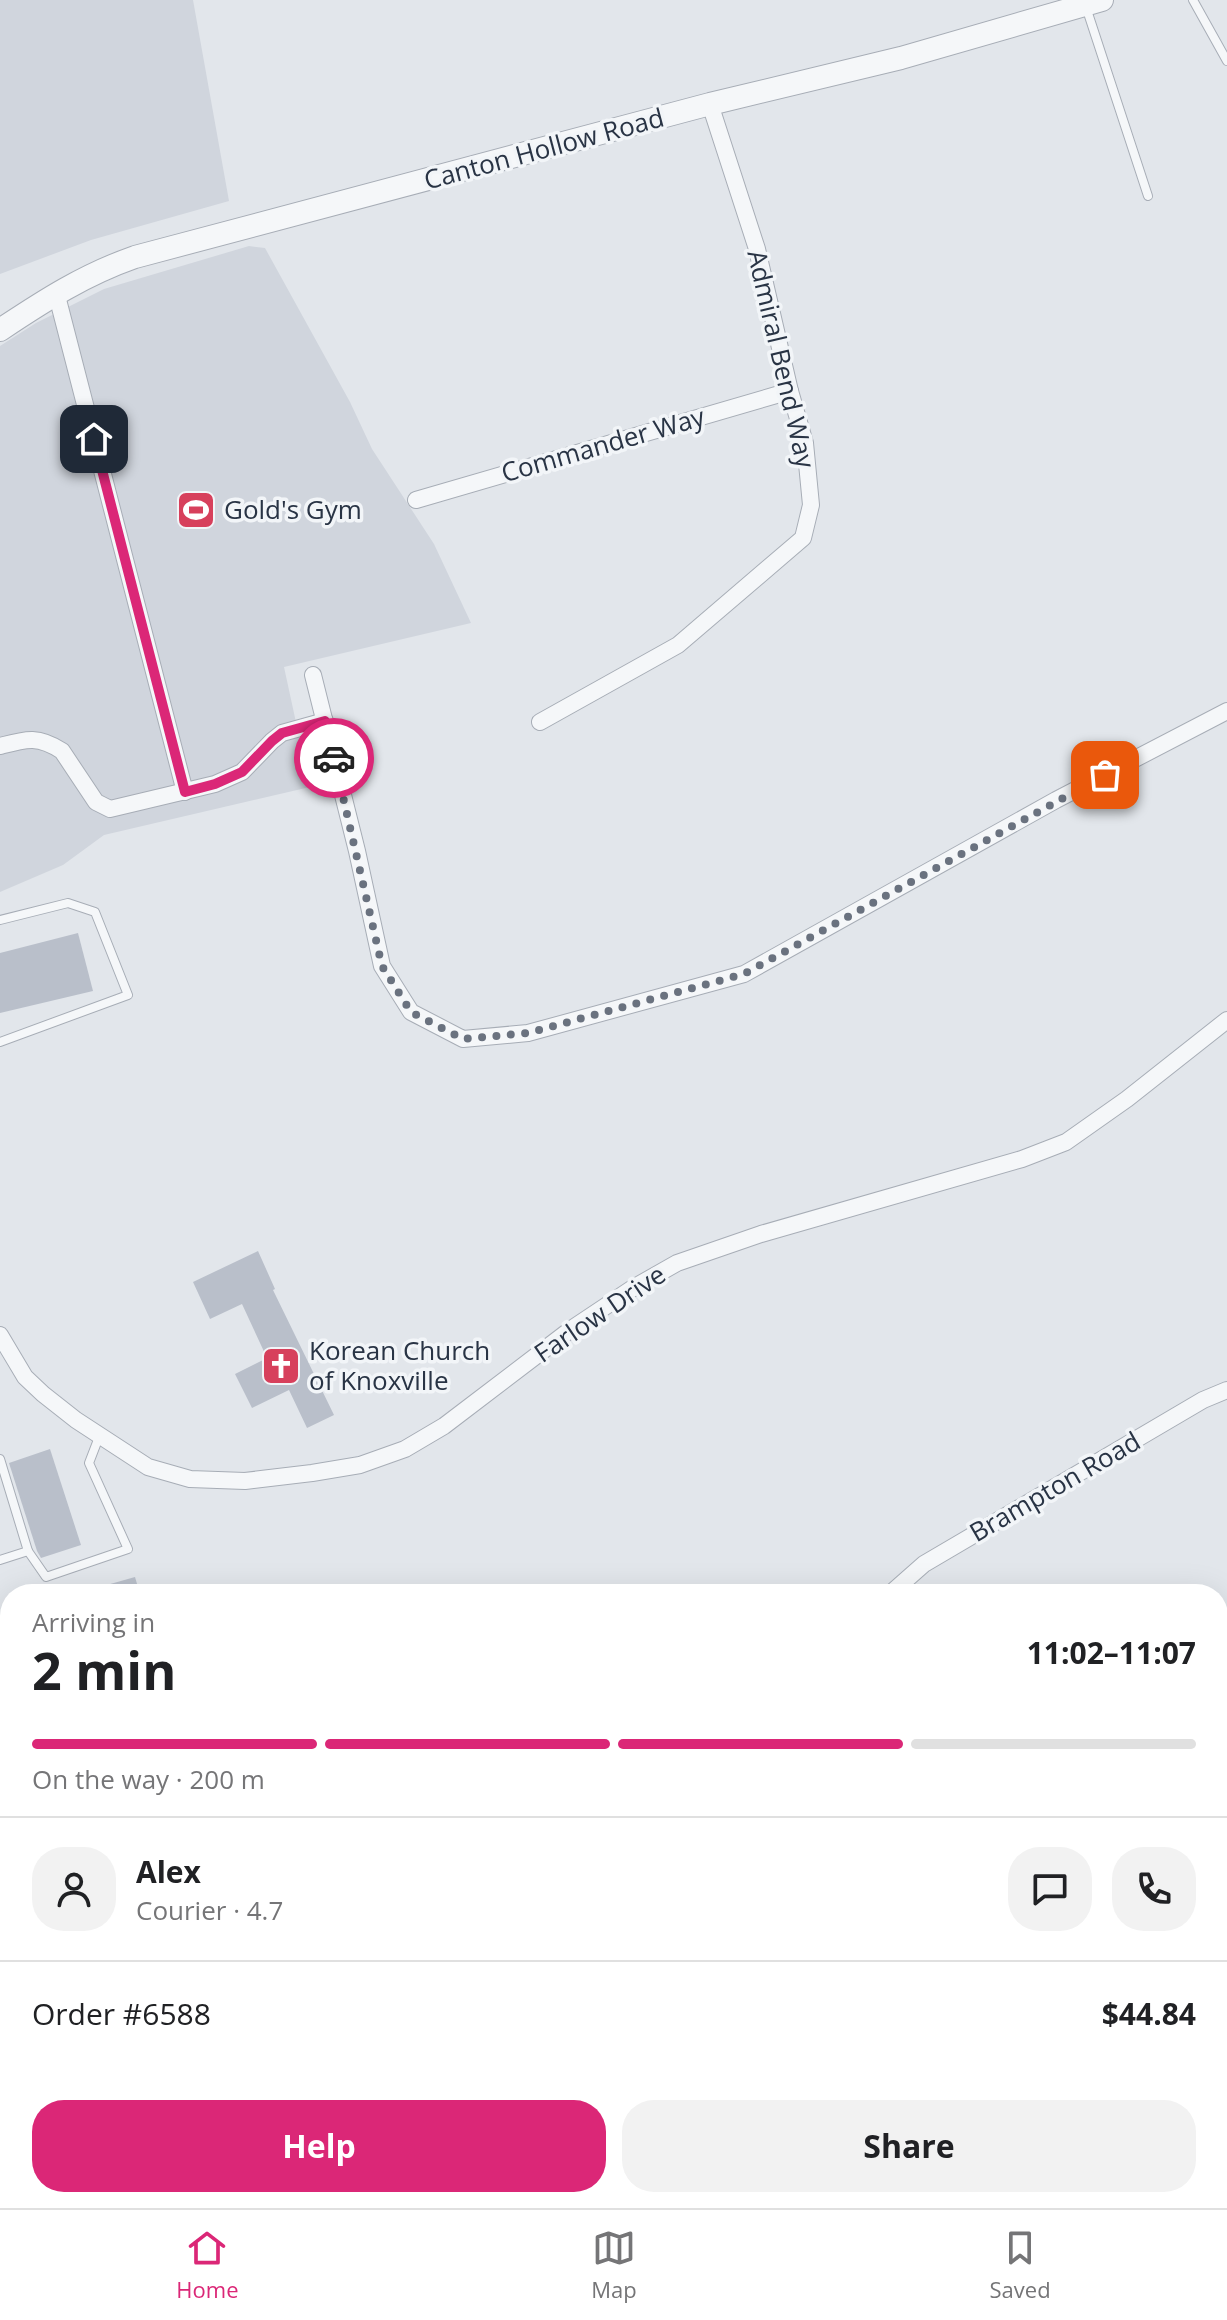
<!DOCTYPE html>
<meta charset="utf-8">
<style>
:root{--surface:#fff;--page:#f2f2f2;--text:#202124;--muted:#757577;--line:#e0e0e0;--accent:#db2777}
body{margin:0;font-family:"Open Sans",sans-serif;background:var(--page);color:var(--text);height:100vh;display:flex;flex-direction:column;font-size:30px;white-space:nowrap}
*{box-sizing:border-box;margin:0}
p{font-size:26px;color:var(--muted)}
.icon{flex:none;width:44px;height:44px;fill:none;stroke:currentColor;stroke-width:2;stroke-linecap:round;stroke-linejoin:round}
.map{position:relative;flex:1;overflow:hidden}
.sheet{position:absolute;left:0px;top:1584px;width:1228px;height:624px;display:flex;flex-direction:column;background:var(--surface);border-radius:32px 32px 0 0;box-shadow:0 8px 32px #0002}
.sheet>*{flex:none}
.pin{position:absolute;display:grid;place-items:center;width:68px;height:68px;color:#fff;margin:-34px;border-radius:16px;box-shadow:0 4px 12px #0006}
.courier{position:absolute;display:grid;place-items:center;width:80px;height:80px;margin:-40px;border:6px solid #db2777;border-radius:50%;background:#fff;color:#222;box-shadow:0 2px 10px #0007}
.overview em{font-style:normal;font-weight:700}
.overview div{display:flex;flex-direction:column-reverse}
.overview{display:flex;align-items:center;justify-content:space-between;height:136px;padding:0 32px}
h1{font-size:52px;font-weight:700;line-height:60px}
.bar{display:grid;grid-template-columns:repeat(4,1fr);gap:12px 8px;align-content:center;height:96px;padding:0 32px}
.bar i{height:10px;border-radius:6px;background:var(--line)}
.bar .on{background:var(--accent)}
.bar p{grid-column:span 4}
.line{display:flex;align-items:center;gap:20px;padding:0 32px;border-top:2px solid var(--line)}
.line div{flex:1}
.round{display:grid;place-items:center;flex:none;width:84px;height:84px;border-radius:32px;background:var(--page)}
.button{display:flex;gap:16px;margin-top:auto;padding:16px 32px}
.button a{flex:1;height:92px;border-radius:32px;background:var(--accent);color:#fff;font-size:32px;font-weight:700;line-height:92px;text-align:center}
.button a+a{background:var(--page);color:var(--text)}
.tab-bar{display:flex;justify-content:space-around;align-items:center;height:112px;border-top:2px solid var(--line);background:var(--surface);font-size:22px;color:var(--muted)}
.tab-bar a{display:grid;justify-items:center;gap:4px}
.tab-bar .on{color:var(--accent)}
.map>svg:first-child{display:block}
</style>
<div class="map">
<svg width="1227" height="2208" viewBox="0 0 1227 2208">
<rect width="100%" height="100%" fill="#e2e6eb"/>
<g fill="#d0d5dd">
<polygon points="0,0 193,0 229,201 91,240 0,274"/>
<polygon points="249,246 265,248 350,402 372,449 434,544 471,623 284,667 310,787 104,835 63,865 0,892 0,346 36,323 104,289"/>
<polygon points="260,2198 791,2198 795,2208 244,2208"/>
</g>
<g fill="#b9bfca">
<polygon points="78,933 93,991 0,1013 0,953"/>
<polygon points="258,1251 275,1289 273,1290 334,1415 307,1428 289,1390 252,1408 235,1374 267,1358 242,1304 210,1319 193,1282"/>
<polygon points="50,1449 81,1545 41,1558 37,1551 9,1463"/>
<polygon points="135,1577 140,1594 90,1594 89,1590"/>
</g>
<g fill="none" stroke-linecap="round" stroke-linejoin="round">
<defs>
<g id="service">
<polyline points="1193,0 1227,61"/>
<polyline points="1086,7 1148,196"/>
<polyline points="0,920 68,903 95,912 128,995 0,1042"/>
<polyline points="0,1459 28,1551 0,1560"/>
<polyline points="28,1551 46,1577 128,1549 89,1463 99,1437"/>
<polyline points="0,2185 10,2180"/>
<polyline points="120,2198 125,2208"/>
<polyline points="312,2198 318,2208"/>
<polyline points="439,2198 445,2208"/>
<polyline points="499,2198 502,2208"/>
<polyline points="687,2198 730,2208"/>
<polyline points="642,2208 650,2198"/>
</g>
<g id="minor">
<polyline points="56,292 185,792"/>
<polyline points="416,500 790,391"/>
<polyline points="313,675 357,851 382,966 411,1012 463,1039 528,1033 744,974 1056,800 1227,711"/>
<polyline points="540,722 678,645 803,538 811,505 805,443 790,391 757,249 710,104"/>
<path d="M0,746C26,739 38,735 62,751L96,802L110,809L215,784L242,772L272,741L282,733L325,721"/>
<polyline points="0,1335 25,1377 43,1394 76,1420 148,1467 190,1479 245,1481 312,1473 360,1465 405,1449 444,1426 570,1330 633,1288 677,1263 761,1234 1022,1159 1066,1142 1127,1099 1227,1020"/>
<polyline points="890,1594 924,1564 1203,1400 1227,1390"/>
<polyline points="1218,1727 1227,1722"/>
<polyline points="514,2208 536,2198"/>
</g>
<path id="tertiary" d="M0,330C45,300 84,275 135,257L710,104L901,58L1102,0"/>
<g id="primary">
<polyline points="0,1691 10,1719"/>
<polyline points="194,2198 201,2208"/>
</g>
</defs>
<use href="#service" stroke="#a7adb6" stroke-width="10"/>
<use href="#minor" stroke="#a7adb6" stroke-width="18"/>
<use href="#tertiary" stroke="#a7adb6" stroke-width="24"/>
<use href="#primary" stroke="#a0abb8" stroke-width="28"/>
<use href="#service" stroke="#f5f7f9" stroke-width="8"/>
<use href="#minor" stroke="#f5f7f9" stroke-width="16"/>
<use href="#tertiary" stroke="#f5f7f9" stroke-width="22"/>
<use href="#primary" stroke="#fff" stroke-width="26"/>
</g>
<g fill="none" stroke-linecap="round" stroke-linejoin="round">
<polyline stroke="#6a727f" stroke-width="8" stroke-dasharray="0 14.4" points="334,758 382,966 411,1012 463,1039 528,1033 744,974 1105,775"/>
<polyline stroke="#db2777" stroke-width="10" points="94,439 185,792 215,784 242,772 272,741 282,733 325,721 334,758"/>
</g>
<defs>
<symbol id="stadium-square" viewBox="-11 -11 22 22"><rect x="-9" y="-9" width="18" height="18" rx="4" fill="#d7405c" stroke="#f2f5f8"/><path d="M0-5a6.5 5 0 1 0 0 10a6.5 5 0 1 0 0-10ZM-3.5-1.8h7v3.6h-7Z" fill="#fff"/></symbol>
<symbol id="church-square" viewBox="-11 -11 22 22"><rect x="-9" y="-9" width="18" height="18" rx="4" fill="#d7405c" stroke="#f2f5f8"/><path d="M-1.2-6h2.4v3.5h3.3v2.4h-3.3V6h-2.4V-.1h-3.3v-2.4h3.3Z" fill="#fff"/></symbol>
</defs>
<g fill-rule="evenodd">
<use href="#stadium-square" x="174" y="488" width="44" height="44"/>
<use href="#church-square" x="259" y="1344" width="44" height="44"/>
</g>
<g text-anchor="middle" stroke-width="7" stroke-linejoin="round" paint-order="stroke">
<g font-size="26" fill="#293445" stroke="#f2f5f8">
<text transform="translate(544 149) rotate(-15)" y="9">Canton Hollow Road</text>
<text transform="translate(781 359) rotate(77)" y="9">Admiral Bend Way</text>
<text transform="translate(603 445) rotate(-16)" y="9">Commander Way</text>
<text transform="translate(600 1314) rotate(-34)" y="9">Farlow Drive</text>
<text transform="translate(1055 1487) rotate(-30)" y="9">Brampton Road</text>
</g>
<g font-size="26" fill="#293445" stroke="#f2f5f8" text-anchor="start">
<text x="224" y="519">Gold's Gym</text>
<text x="309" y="1360">Korean Church<tspan x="309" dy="30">of Knoxville</tspan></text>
</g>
</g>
</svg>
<div class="pin" style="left:1105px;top:775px;background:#ea580c"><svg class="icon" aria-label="bag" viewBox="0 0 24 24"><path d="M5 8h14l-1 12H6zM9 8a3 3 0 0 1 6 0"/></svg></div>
<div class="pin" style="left:94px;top:439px;background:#1f2937"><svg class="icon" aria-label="home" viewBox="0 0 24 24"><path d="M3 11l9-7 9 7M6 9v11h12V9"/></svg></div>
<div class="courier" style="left:334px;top:758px"><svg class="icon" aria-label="car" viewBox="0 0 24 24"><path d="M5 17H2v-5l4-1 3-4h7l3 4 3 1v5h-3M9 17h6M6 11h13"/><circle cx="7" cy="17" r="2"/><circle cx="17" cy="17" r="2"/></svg></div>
<section class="sheet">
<div class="overview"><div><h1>2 min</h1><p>Arriving in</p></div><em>11:02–11:07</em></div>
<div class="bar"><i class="on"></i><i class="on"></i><i class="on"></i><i></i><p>On the way · 200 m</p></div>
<div class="line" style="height:144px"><a class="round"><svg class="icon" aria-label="person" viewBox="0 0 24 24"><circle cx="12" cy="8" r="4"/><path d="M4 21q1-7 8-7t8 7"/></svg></a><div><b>Alex</b><p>Courier · 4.7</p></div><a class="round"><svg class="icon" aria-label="chat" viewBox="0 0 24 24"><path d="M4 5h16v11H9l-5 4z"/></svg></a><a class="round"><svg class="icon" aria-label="phone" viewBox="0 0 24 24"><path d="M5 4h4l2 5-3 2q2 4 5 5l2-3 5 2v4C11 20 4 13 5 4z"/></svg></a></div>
<div class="line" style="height:104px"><div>Order #6588</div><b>$44.84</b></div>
<div class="button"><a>Help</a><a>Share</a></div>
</section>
</div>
<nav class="tab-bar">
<a class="on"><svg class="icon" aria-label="home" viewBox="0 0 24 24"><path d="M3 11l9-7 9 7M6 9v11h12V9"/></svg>Home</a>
<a><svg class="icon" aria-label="map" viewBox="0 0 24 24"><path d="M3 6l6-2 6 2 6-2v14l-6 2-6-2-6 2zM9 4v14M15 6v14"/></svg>Map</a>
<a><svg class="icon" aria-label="saved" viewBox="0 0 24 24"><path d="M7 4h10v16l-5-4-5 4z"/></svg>Saved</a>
</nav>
